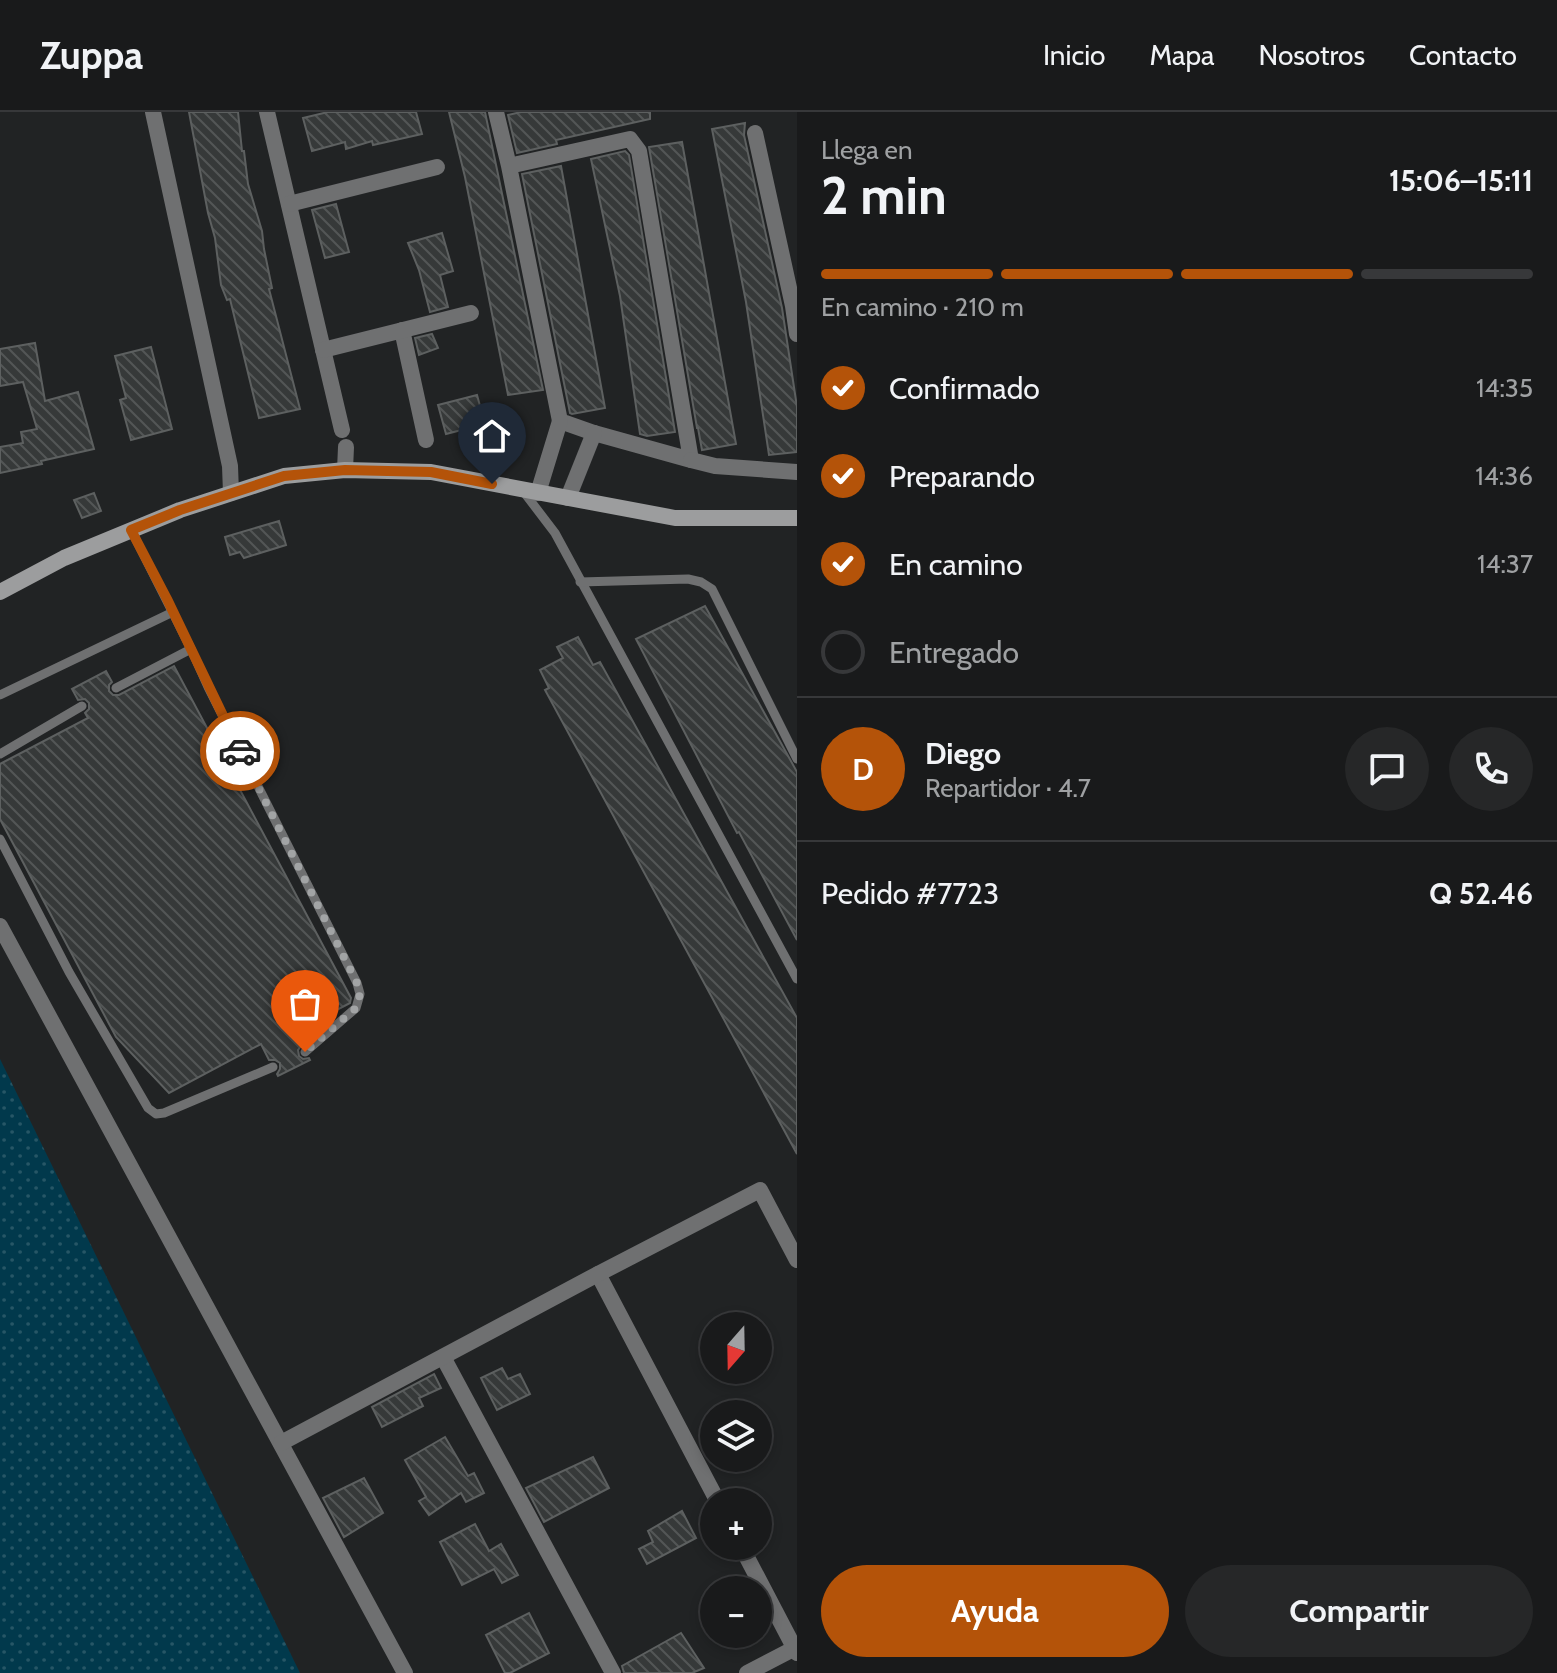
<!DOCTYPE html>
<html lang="es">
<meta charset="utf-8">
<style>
:root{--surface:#191a1b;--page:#262728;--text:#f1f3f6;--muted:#9fa1a3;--line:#37383a;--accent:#b45309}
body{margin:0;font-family:Cabin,sans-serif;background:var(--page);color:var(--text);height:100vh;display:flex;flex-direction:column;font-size:30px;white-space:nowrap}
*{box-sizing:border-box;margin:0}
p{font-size:26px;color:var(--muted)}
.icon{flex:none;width:44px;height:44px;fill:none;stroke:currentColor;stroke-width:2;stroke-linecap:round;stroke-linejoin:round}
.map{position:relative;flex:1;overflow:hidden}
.sheet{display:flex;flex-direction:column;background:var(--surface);width:760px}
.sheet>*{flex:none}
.needle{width:52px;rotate:200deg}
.controls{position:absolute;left:700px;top:1200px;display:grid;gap:16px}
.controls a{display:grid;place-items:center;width:72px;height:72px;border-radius:50%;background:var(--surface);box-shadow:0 4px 12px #0003,0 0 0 2px var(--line);font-size:40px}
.pin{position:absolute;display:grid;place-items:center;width:68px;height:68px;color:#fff;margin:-82px -34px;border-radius:50% 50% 50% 0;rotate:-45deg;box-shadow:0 0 8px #0007}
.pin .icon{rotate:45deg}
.courier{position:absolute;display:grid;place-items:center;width:80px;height:80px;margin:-40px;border:6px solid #b45309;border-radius:50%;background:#fff;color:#222;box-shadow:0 2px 10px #0007}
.head em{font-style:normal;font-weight:800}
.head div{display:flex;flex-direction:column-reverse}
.head{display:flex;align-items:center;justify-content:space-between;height:136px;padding:0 24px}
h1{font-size:52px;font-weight:800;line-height:60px}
.bar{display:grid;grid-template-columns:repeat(4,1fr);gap:12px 8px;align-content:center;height:96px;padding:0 24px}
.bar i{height:10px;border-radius:6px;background:var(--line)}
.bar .on{background:var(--accent)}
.bar p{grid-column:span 4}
.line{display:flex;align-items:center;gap:20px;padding:0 24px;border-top:2px solid var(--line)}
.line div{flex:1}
.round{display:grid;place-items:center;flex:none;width:84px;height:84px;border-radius:42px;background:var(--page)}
ol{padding:0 24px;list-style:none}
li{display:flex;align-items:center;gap:24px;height:88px}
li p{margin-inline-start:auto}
li .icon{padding:8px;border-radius:50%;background:var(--accent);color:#fff;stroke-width:4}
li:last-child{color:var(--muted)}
li i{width:44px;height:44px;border:4px solid var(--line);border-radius:50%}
.button{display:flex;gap:16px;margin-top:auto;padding:16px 24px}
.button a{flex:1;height:92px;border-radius:48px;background:var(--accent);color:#fff;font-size:32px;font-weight:800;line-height:92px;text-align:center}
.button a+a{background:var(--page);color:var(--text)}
header{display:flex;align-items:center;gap:48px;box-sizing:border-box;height:112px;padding:0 40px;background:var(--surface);border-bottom:2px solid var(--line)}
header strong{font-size:38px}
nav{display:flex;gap:44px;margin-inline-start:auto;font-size:28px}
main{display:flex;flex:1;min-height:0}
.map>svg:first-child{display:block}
</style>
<header>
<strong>Zuppa</strong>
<nav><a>Inicio</a><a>Mapa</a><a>Nosotros</a><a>Contacto</a></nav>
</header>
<main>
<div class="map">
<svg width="797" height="1561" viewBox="0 0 797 1561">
<defs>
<pattern id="grass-dots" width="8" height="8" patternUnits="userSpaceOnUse" patternTransform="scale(2)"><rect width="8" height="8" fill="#01394c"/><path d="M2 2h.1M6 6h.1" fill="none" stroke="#265666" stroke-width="1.8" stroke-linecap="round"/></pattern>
<pattern id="building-back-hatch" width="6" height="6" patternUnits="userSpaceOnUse" patternTransform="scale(2)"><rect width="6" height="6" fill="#363939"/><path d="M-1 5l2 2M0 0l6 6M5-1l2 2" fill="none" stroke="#535656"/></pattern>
</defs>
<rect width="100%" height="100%" fill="#212324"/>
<polygon fill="url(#grass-dots)" points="0,947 300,1561 0,1561"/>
<g fill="url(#building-back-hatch)" stroke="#5d6060" stroke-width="2">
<polygon points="189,0 238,0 242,39 244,39 248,72 262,119 264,137 272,176 269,177 300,297 259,306 230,187 227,188 221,173 215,126 208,101"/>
<polygon points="328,0 416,0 422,22 373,33 372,29 346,37 345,30 312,39 303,6"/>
<polygon points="449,0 485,0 543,278 508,283 465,65"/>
<polygon points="521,0 650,0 650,7 556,28 557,32 517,41 508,3"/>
<polygon points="745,11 744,23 782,196 797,295 797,340 769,343 746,190 712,17"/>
<polygon points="682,30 736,332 702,338 698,316 697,316 649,35"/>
<polygon points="625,39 629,43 675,320 647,324 640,322 620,184 591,47"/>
<polygon points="561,54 605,296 572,302 570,301 522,62"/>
<polygon points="336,92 349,140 325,146 312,98"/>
<polygon points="442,121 453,159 440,163 448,195 430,200 419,158 408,131"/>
<polygon points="432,222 438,236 419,243 415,226"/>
<polygon points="35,231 45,289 78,280 94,337 41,349 42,352 0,361 0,335 23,331 21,320 37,317 23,270 0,274 0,237"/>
<polygon points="151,235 172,317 131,328 120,288 126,286 115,244"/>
<polygon points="477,283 485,312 446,322 438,293"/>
<polygon points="94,381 101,399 82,406 74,388"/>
<polygon points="279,409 286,433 244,446 240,440 230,443 225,425"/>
<polygon points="705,494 797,660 797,828 739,720 737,721 636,527"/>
<polygon points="578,525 593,553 600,550 797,906 797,1042 545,578 549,576 540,558 563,546 557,535"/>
<polygon points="174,554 351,886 350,891 295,920 302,933 298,938 299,944 303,947 309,946 310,948 278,964 277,962 280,957 280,951 275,948 269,948 261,932 169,981 116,925 0,707 0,652 88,606 85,601 89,597 89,591 85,587 78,588 72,577 106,559 112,570 109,573 109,579 113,583 119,583"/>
<polygon points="502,1256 508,1267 520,1262 530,1282 497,1298 481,1266"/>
<polygon points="434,1262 441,1276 419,1286 423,1294 382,1315 372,1295"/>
<polygon points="445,1325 468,1364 474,1361 484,1381 466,1390 461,1381 429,1403 419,1389 426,1385 405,1348"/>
<polygon points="593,1345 609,1376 544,1410 526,1376"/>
<polygon points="364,1366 383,1401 344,1425 323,1386"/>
<polygon points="682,1399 696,1426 647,1452 639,1437 653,1430 648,1419"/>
<polygon points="475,1412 489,1439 501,1432 518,1463 502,1471 494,1457 462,1473 440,1430"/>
<polygon points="529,1501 549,1541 510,1561 505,1561 486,1523"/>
<polygon points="681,1521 704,1556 692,1561 624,1561 622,1554"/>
</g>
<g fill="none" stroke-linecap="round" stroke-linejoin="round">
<g stroke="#6f7071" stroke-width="9">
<polyline points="523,379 555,421 797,867"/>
<polyline points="131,418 191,537"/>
<polyline points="580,470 688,467 701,470 712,477 797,647"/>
<polyline points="116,576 191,537 208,575 357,871 360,882 356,896 305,940"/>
<polyline points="0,583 173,500"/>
<polyline points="0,642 82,594"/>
<polyline points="0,727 69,860 148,996 156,1002 164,1001 273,955"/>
</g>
<g stroke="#6f7071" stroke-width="16">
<polyline points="153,0 230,354 231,381"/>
<polyline points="267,0 342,318"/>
<polyline points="496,0 509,54 560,309 594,321 691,348 639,39 630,27 509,54"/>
<polyline points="755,21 793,194 797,222"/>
<polyline points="289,92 437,55"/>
<polyline points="402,218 426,328"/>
<polyline points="323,238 471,201"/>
<polyline points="691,348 715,354 797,360"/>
<polyline points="345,358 346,335"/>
<polyline points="538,381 560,309"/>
<polyline points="568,386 594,321"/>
<polyline points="0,814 405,1561"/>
<polyline points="598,1162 718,1390"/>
<polyline points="443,1245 613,1561"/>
<polyline points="281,1331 598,1162 760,1078 797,1148"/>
<polyline points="741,1434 797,1541"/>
<polyline points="747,1561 797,1535"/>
</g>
<polyline stroke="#9c9d9e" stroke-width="16" points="0,480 64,446 180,398 284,364 345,358 431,360 675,406 797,406"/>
</g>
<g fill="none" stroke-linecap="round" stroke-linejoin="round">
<polyline stroke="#a2a4a5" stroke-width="8" stroke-dasharray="0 14.4" points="240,639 357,871 360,882 356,896 305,940"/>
<polyline stroke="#b45309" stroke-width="10" points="240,639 167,487 131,418 180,398 284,364 345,358 431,360 492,372"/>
</g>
</svg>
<div class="controls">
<a><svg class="needle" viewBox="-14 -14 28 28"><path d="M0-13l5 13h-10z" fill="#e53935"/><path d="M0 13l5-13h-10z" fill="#9fa1a3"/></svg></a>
<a><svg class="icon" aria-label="layers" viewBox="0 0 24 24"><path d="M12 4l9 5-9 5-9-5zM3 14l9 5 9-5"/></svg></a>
<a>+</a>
<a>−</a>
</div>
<div class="pin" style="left:305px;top:940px;background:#ea580c"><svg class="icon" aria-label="bag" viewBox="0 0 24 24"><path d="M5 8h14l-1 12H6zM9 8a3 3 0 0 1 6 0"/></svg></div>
<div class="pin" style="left:492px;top:372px;background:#1f2937"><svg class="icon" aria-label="home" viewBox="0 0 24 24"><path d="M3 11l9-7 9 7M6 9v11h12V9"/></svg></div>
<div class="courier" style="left:240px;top:639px"><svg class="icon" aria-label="car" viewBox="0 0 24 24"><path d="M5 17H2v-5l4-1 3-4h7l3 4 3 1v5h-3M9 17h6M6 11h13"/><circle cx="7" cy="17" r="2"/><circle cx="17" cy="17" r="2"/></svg></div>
</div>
<section class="sheet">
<div class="head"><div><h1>2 min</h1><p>Llega en</p></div><em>15:06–15:11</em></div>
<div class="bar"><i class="on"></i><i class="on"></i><i class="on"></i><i></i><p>En camino · 210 m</p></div>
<ol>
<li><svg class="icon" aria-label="check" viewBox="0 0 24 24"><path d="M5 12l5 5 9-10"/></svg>Confirmado<p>14:35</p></li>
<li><svg class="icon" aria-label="check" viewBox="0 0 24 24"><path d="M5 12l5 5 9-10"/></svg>Preparando<p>14:36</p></li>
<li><svg class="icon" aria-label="check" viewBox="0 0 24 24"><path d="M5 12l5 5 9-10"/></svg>En camino<p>14:37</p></li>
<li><i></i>Entregado</li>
</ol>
<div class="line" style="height:144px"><b class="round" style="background:var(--accent);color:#fff">D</b><div><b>Diego</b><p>Repartidor · 4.7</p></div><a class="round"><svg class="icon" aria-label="chat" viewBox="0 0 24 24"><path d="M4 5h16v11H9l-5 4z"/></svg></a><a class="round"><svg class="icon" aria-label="phone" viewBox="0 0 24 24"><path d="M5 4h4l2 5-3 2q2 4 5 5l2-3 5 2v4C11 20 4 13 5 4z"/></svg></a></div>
<div class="line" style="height:104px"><div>Pedido #7723</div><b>Q 52.46</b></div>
<div class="button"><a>Ayuda</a><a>Compartir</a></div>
</section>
</main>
